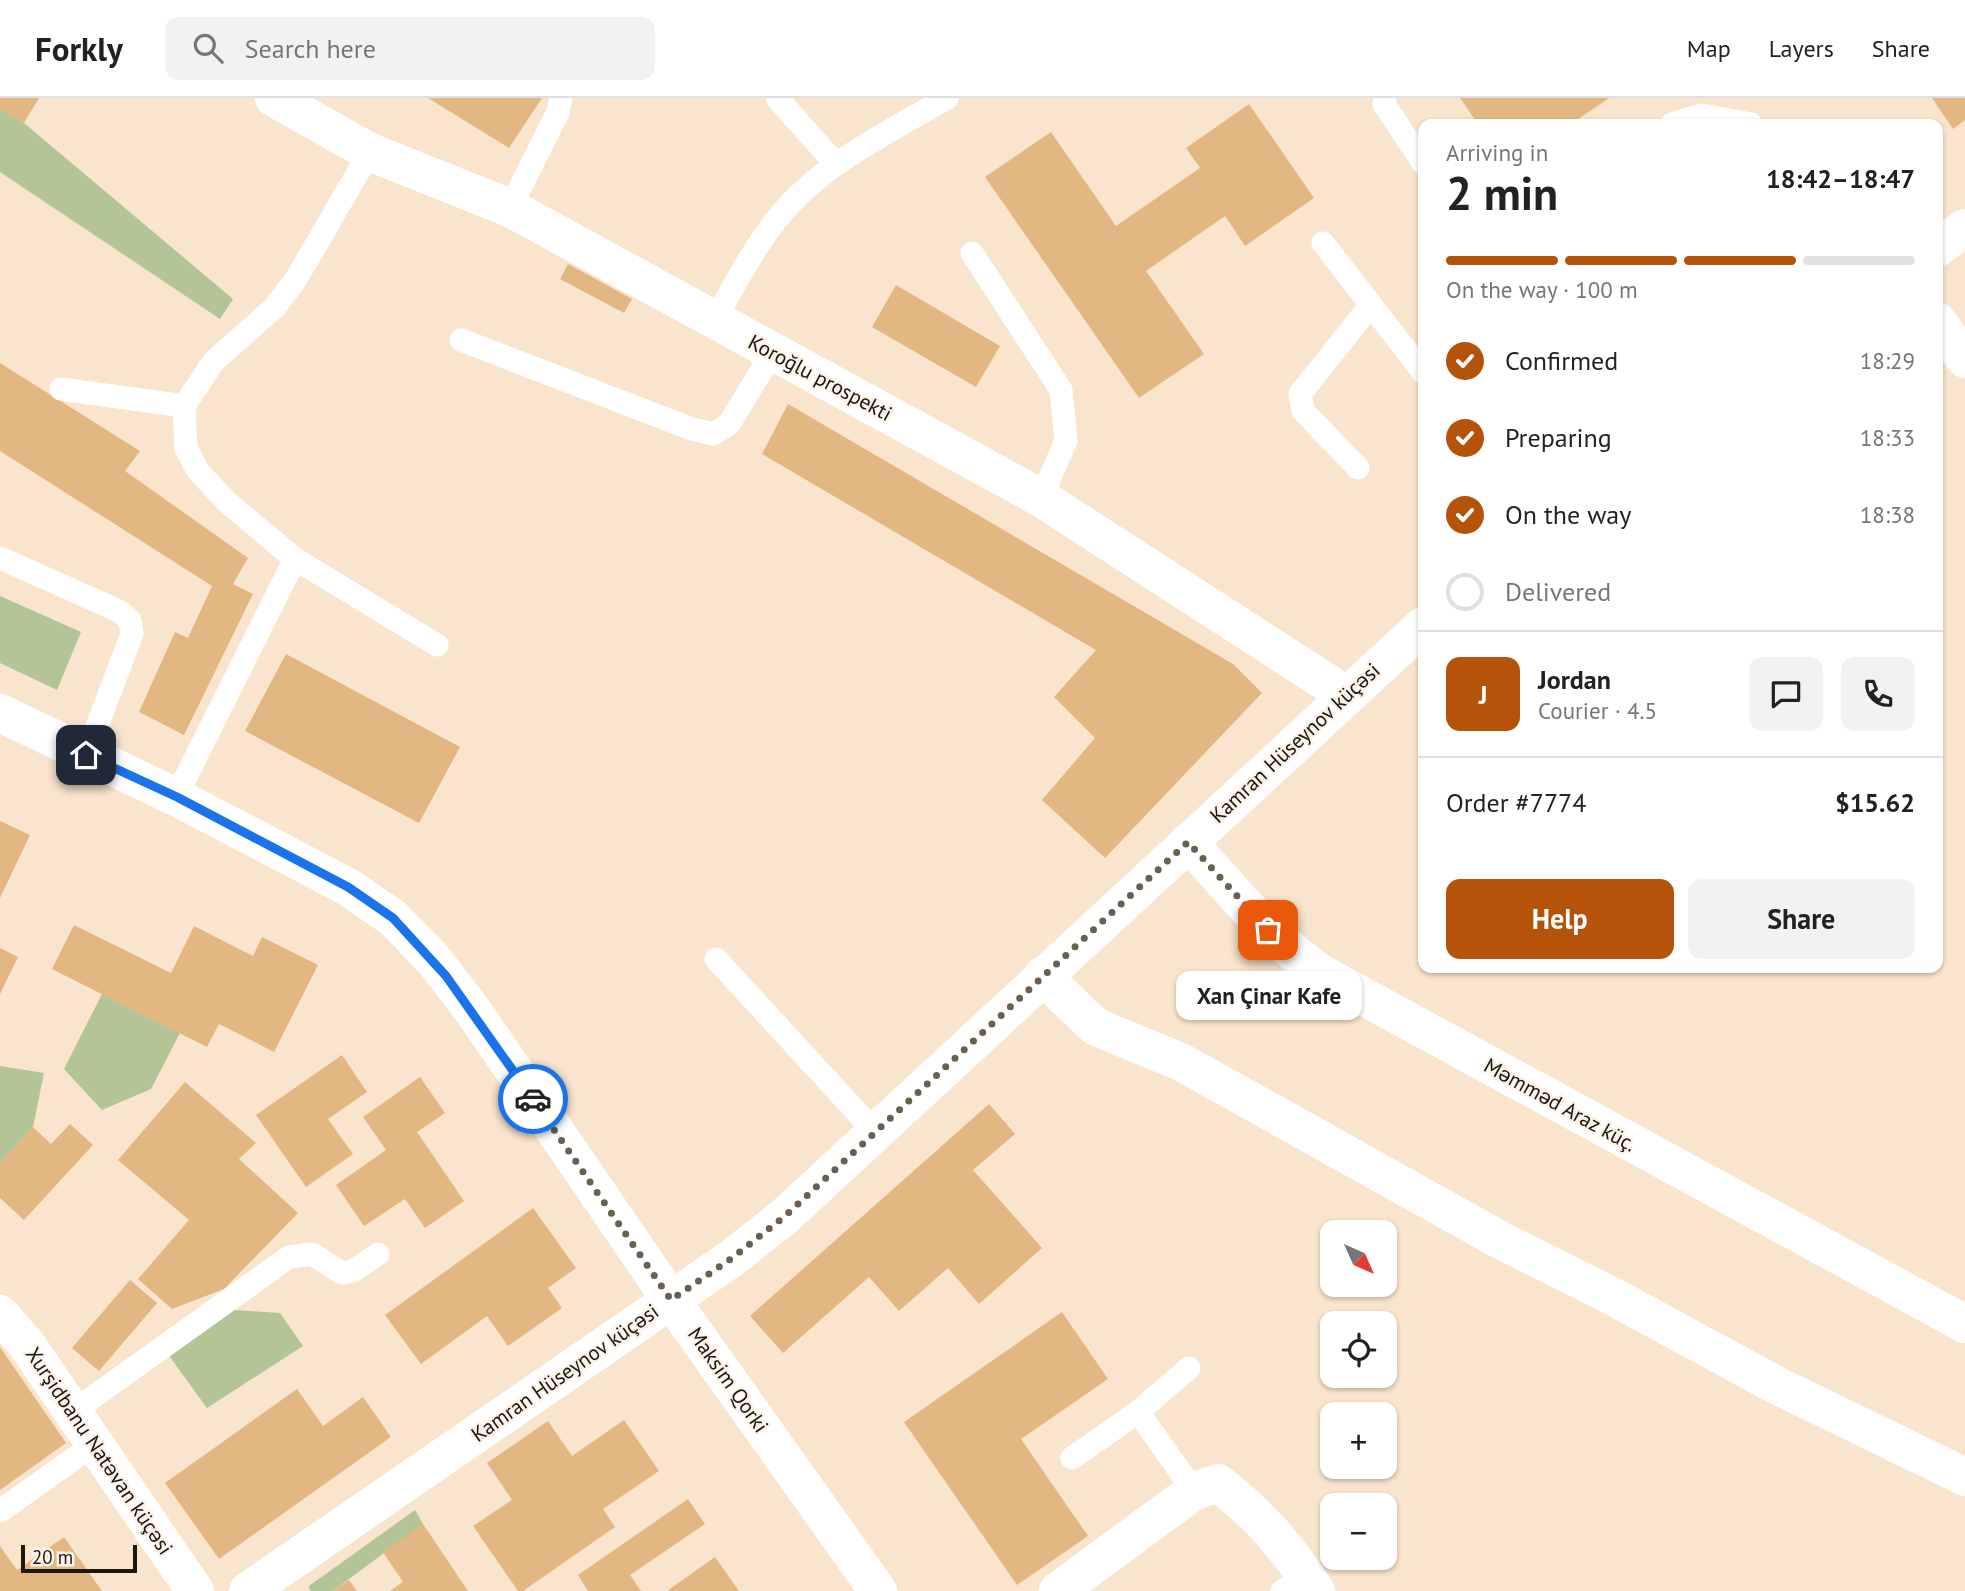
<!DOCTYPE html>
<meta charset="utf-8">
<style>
:root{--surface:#fff;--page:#f2f2f2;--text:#222;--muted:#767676;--line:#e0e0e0;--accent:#b45309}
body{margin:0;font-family:"PT Sans",sans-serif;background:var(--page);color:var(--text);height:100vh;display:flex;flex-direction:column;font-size:26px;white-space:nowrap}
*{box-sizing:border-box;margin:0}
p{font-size:23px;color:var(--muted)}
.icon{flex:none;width:38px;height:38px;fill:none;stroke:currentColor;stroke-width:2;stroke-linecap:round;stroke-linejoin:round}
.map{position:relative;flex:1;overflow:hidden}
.details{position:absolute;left:1418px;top:21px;width:525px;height:854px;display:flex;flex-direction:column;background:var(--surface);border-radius:14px;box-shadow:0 2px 5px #0004}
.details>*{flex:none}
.needle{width:46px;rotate:135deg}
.buttons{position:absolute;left:1320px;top:1122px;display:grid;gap:14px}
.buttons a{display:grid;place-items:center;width:77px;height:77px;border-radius:14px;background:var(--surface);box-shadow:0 2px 5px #0004;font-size:35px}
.scale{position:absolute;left:21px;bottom:18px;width:116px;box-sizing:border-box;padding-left:7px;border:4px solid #1e170f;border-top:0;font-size:19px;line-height:24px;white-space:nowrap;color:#1e170f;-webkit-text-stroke:5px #fcf4eb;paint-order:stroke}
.pin{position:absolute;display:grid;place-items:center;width:60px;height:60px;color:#fff;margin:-30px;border-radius:14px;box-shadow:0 4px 10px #0006}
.courier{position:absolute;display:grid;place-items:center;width:70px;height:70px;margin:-35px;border:5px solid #1a73e8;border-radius:50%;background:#fff;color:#222;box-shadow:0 2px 9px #0007}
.bubble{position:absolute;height:49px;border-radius:14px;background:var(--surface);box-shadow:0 2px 5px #0004;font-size:23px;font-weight:800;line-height:49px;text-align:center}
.summary em{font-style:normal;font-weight:800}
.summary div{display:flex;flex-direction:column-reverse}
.summary{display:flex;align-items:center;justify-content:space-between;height:119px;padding:0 28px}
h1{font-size:46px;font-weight:800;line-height:52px}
.bar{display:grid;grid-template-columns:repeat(4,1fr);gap:10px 7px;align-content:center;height:84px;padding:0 28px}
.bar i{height:9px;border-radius:5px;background:var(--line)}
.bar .on{background:var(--accent)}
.bar p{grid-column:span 4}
.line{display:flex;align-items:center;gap:18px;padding:0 28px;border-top:2px solid var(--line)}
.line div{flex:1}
.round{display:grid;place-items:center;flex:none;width:74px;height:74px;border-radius:14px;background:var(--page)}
ol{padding:0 28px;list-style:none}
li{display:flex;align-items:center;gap:21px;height:77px}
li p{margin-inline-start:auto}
li .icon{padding:7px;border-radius:50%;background:var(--accent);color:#fff;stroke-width:4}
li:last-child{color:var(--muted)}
li i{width:38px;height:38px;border:4px solid var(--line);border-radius:50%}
.primary-button{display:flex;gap:14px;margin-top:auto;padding:14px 28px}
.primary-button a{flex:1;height:80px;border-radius:14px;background:var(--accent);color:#fff;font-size:28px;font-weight:800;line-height:80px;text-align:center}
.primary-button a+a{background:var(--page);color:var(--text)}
header{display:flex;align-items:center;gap:42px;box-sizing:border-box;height:98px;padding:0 35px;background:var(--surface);border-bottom:2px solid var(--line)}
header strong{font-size:33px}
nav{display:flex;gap:38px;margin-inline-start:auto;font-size:24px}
.search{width:490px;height:63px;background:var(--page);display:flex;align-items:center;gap:18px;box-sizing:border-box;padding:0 24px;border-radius:14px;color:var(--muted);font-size:26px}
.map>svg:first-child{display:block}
</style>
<header>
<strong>Forkly</strong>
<div class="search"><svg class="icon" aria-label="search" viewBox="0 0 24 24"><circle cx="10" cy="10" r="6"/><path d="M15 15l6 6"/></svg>Search here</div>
<nav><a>Map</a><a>Layers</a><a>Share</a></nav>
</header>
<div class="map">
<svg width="1965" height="1493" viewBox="0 0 1965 1493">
<rect width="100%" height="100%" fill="#f9e5cd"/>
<g fill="#b3c496">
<polygon points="0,11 24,25 233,201 220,221 0,74"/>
<polygon points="0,498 81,534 57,592 0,565"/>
<polygon points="102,896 180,935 151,991 102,1012 64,971"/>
<polygon points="0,968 44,975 33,1029 0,1065"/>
<polygon points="234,1212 280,1215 303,1248 207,1310 167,1255"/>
<polygon points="415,1412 423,1426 333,1493 310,1493 309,1488"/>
</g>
<g fill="#e3b782">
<polygon points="0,0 39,0 24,25 0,11"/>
<polygon points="428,0 542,0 509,50"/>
<polygon points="1460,0 1609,0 1571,26 1478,26"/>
<polygon points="1932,0 1965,0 1965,22 1953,31"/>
<polygon points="1249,6 1314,100 1245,148 1225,118 1146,173 1204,256 1139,300 985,79 1051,34 1116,128 1200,70 1186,50"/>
<polygon points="568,166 632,201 624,215 560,181"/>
<polygon points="896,187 1000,248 976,289 872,229"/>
<polygon points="0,265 140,353 125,373 248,460 233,486 253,496 184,637 139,614 175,534 188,540 212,488 0,353"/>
<polygon points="788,306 1233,566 1262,595 1105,760 1042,702 1095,640 1054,599 1096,552 762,356"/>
<polygon points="286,556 460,649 419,725 245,633"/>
<polygon points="0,723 30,737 0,800"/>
<polygon points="74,827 171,875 194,828 253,858 262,839 318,867 274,954 219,926 207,949 52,871"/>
<polygon points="0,850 18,859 0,896"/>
<polygon points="342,957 367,994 328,1021 353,1056 306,1089 256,1017"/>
<polygon points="420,979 445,1015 417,1034 464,1103 425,1130 405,1101 364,1128 336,1087 386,1052 363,1019"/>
<polygon points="185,984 256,1045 239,1061 298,1115 224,1191 172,1211 138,1181 189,1122 118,1062"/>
<polygon points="989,1006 1015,1036 973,1072 1042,1150 979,1206 948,1170 899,1213 869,1179 783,1255 750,1218"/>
<polygon points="70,1026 93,1047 24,1122 0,1100 0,1065 33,1029 51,1046"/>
<polygon points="533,1110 576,1170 548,1190 562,1210 508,1248 487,1218 421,1266 385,1217"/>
<polygon points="130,1182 157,1205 99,1273 72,1250"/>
<polygon points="1062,1214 1108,1281 1021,1341 1088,1438 1017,1487 904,1324"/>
<polygon points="0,1249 66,1345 0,1392"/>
<polygon points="297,1291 323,1328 363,1299 391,1339 219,1461 165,1385"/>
<polygon points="624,1322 659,1373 603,1411 615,1429 523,1493 518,1493 473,1428 512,1402 487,1365 548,1323 572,1358"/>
<polygon points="688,1401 705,1426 630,1477 641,1493 588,1493 578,1477"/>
<polygon points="423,1426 468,1493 390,1493 403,1484 383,1454"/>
<polygon points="64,1439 102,1493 0,1493 0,1448 17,1472"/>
<polygon points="715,1459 739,1493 667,1493"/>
<polygon points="349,1482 357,1493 333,1493"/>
</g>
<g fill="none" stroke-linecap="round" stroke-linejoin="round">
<g stroke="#fff" stroke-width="23">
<polyline points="777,0 835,65"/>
<polyline points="1385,0 1384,6 1423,65"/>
<polyline points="1672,26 1701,17 1751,26"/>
<polyline points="510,110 558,14 561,0"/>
<polyline points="1323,145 1423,274"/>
<polyline points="972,155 1061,292 1066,343 1041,400"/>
<path d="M714,223C732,192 749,158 770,130C814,69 884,37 947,0"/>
<polyline points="461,242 692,331 713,336 729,326 773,254"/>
<polyline points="61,291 184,308"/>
<polyline points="1358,370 1303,313 1300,296 1370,208"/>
<polyline points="0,460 121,514 130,523 132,536 86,657"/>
<polyline points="295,461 437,547"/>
<polyline points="176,699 295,461 227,404 198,373 186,350 184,308 214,263 275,209 296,181 370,54"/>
<polyline points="716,861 876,1035"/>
<polyline points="1138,1314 1194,1393"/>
<polyline points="71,1315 289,1159 312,1156 342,1175 353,1173 378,1156"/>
<polyline points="1072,1360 1138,1314 1189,1270"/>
<polyline points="0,1413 93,1347"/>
<polyline points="1282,1493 1306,1478"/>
</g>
<g stroke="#fff" stroke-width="38">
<polyline points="274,0 370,54 510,110 1041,400 1346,597"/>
<polyline points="1937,150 1965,130"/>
<polyline points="1937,223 1965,261"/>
<polyline points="0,615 176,699 348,789 393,820 433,861 473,913 671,1202 878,1493"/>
<path d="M1188,744C1231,791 1270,841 1322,876L1965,1226"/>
<polyline points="1042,878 1096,929 1181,964 1502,1143 1612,1198 1776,1287 1965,1379"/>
<polyline points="0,1216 27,1247 195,1493"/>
<polyline points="248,1493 732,1160 785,1118 1423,528"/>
<path d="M1058,1493L1194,1393L1218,1385C1261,1418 1286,1448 1316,1493"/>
</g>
</g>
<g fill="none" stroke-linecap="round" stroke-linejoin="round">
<polyline stroke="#6b5f52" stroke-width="7" stroke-dasharray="0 12.6" points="533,1001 671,1202 732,1160 785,1118 1188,744 1268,832"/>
<polyline stroke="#1a73e8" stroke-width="9" points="86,657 177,699 348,789 393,820 446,878 533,1001"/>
</g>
<g text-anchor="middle" stroke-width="5" stroke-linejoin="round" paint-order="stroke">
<g font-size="21" fill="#1e170f" stroke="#fcf4eb">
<text transform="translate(820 280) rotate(28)" y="7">Koroğlu prospekti</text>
<text transform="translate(1295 645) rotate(-43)" y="7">Kamran Hüseynov küçəsi</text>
<text transform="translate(1560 1007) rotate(29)" y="7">Məmməd Araz küç.</text>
<text transform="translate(565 1275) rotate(-35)" y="7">Kamran Hüseynov küçəsi</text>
<text transform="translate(728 1282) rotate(55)" y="7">Maksim Qorki</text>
<text transform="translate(99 1353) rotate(56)" y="7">Xurşidbanu Natəvan küçəsi</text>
</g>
</g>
</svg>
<div class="buttons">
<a><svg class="needle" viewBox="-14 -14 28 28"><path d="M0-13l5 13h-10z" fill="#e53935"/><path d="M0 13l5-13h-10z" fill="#767676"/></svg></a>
<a><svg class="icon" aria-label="locate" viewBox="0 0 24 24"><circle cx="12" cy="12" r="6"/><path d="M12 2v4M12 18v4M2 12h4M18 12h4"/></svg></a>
<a>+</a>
<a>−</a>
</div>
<div class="scale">20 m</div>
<div class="pin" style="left:1268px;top:832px;background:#ea580c"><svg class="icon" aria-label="bag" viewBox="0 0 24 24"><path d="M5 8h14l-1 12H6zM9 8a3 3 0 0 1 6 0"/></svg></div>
<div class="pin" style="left:86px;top:657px;background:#1f2937"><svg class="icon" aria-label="home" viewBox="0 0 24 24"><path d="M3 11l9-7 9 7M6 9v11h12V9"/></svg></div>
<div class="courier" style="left:533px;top:1001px"><svg class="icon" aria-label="car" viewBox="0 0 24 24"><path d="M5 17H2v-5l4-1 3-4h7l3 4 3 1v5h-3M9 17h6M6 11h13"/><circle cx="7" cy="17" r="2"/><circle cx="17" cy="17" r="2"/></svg></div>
<div class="bubble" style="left:1176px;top:873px;width:186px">Xan Çinar Kafe</div>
<section class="details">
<div class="summary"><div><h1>2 min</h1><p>Arriving in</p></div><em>18:42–18:47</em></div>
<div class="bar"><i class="on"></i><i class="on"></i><i class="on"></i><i></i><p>On the way · 100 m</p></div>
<ol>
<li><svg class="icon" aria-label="check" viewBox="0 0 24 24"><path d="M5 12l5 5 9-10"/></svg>Confirmed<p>18:29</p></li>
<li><svg class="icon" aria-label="check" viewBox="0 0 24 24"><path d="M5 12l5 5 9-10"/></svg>Preparing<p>18:33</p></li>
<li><svg class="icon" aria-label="check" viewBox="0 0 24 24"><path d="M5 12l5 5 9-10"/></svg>On the way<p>18:38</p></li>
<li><i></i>Delivered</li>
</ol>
<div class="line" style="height:126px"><b class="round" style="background:var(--accent);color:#fff">J</b><div><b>Jordan</b><p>Courier · 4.5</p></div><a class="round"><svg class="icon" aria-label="chat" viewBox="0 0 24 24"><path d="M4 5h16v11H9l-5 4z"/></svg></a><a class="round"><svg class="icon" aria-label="phone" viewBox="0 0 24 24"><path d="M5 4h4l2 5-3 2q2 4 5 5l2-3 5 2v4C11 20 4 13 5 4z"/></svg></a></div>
<div class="line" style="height:91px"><div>Order #7774</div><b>$15.62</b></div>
<div class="primary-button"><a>Help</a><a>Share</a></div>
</section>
</div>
